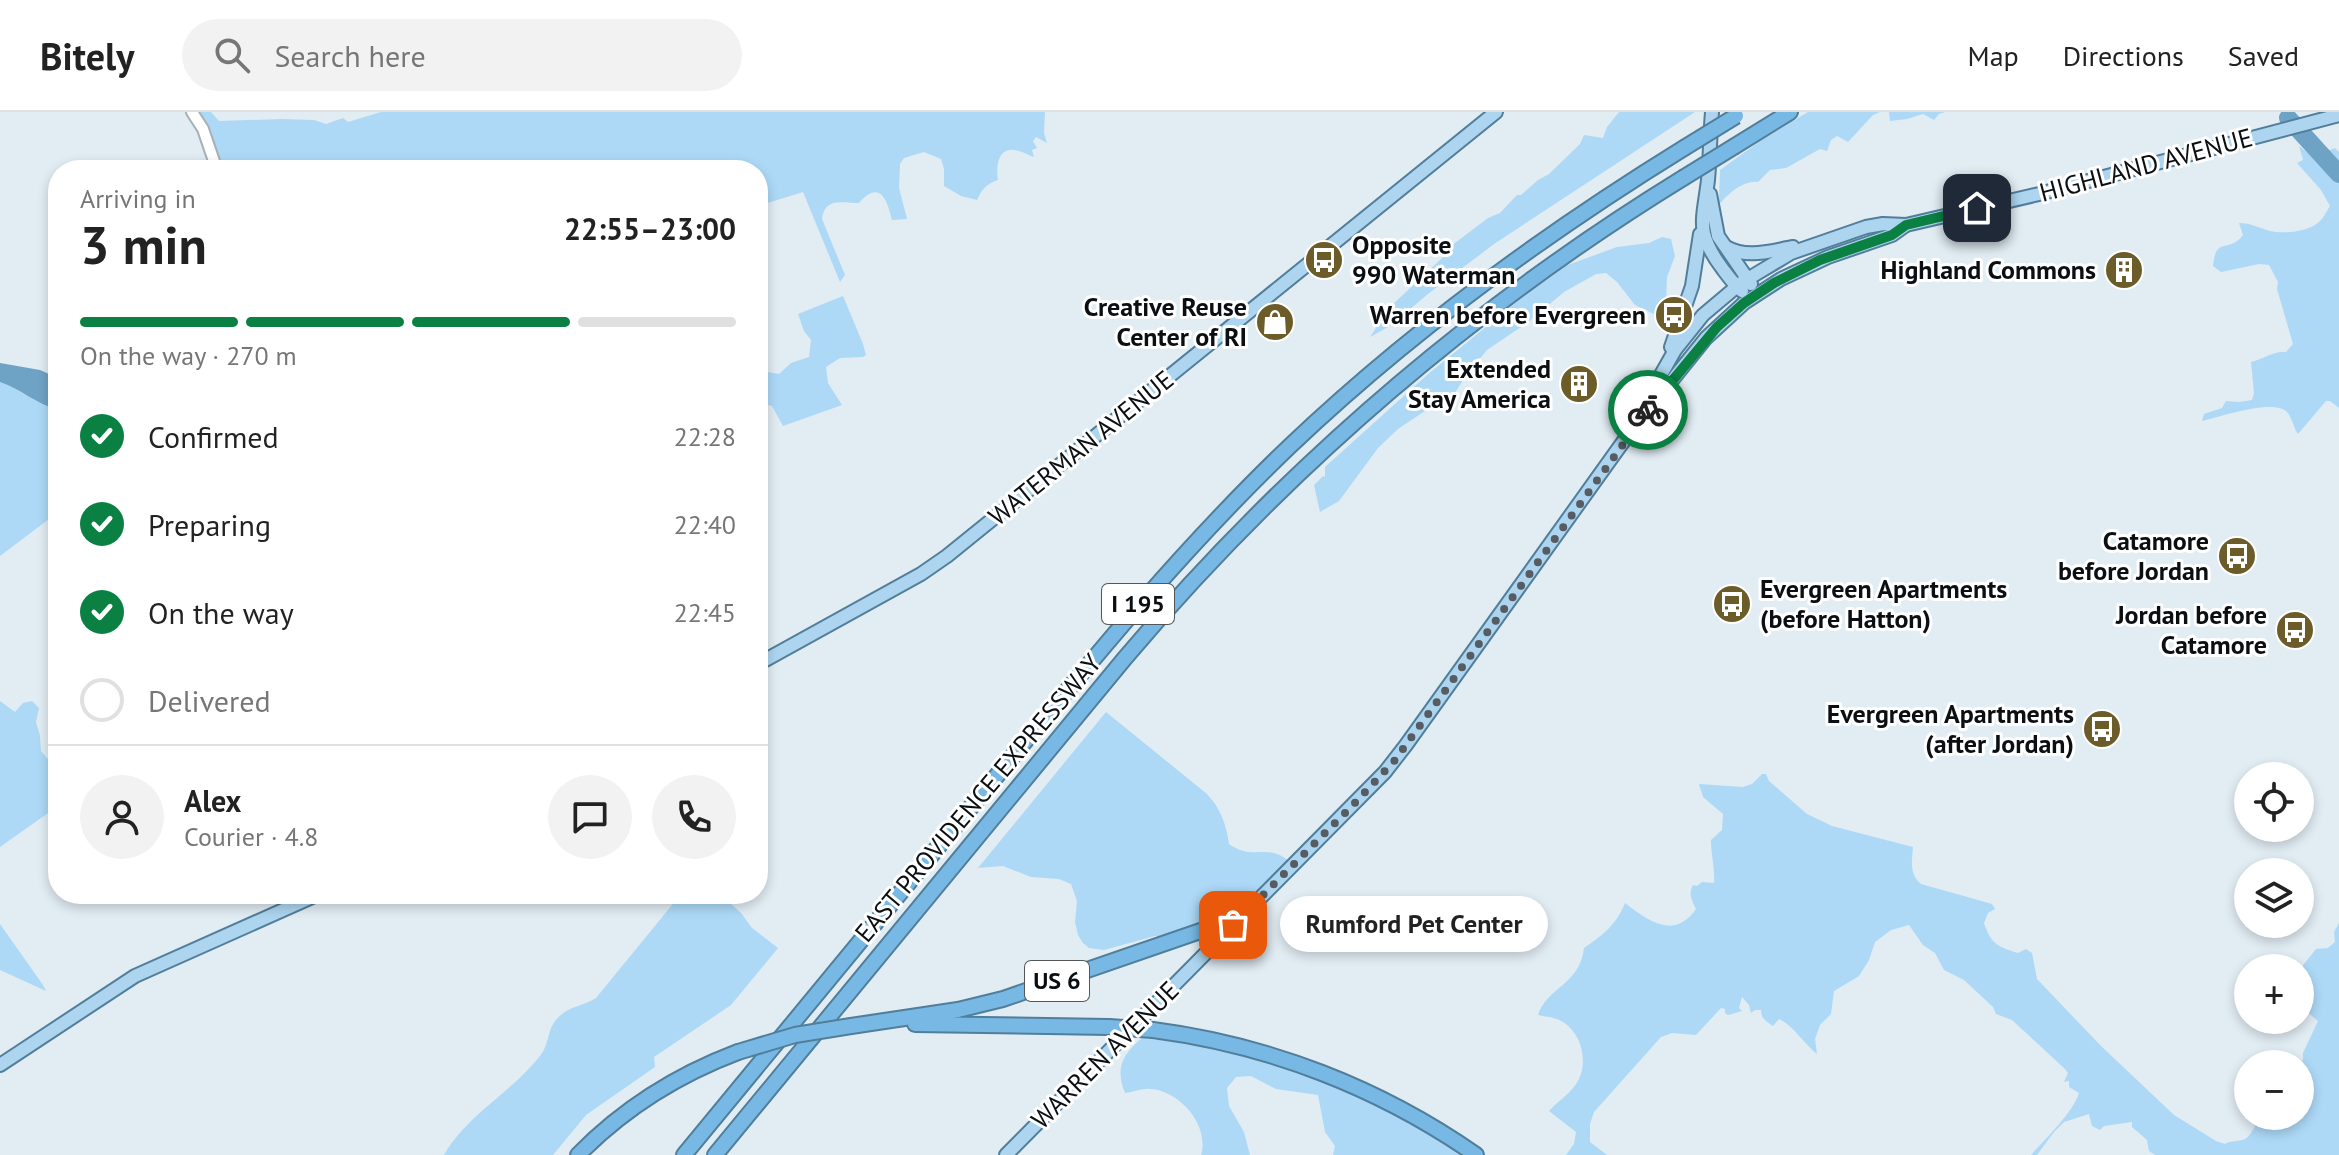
<!DOCTYPE html>
<meta charset="utf-8">
<style>
:root{--surface:#fff;--page:#f2f2f2;--text:#222;--muted:#767676;--line:#e0e0e0;--accent:#0b8043}
body{margin:0;font-family:"PT Sans",sans-serif;background:var(--page);color:var(--text);height:100vh;display:flex;flex-direction:column;font-size:30px;white-space:nowrap}
*{box-sizing:border-box;margin:0}
p{font-size:26px;color:var(--muted)}
.icon{flex:none;width:44px;height:44px;fill:none;stroke:currentColor;stroke-width:2;stroke-linecap:round;stroke-linejoin:round}
.map{position:relative;flex:1;overflow:hidden}
.details{position:absolute;left:48px;top:48px;width:720px;height:744px;display:flex;flex-direction:column;background:var(--surface);border-radius:32px;box-shadow:0 4px 12px #0003}
.details>*{flex:none}
.controls{position:absolute;left:2234px;top:650px;display:grid;gap:16px}
.controls a{display:grid;place-items:center;width:80px;height:80px;border-radius:50%;background:var(--surface);box-shadow:0 4px 12px #0003;font-size:40px}
.pin{position:absolute;display:grid;place-items:center;width:68px;height:68px;color:#fff;margin:-34px;border-radius:16px;box-shadow:0 4px 12px #0006}
.courier{position:absolute;display:grid;place-items:center;width:80px;height:80px;margin:-40px;border:6px solid #0b8043;border-radius:50%;background:#fff;color:#222;box-shadow:0 2px 10px #0007}
.bubble{position:absolute;height:56px;border-radius:28px;background:var(--surface);box-shadow:0 4px 12px #0003;font-size:26px;font-weight:700;line-height:56px;text-align:center}
.summary em{font-style:normal;font-weight:700}
.summary div{display:flex;flex-direction:column-reverse}
.summary{display:flex;align-items:center;justify-content:space-between;height:136px;padding:0 32px}
h1{font-size:52px;font-weight:700;line-height:60px}
.bar{display:grid;grid-template-columns:repeat(4,1fr);gap:12px 8px;align-content:center;height:96px;padding:0 32px}
.bar i{height:10px;border-radius:6px;background:var(--line)}
.bar .on{background:var(--accent)}
.bar p{grid-column:span 4}
.line{display:flex;align-items:center;gap:20px;padding:0 32px;border-top:2px solid var(--line)}
.line div{flex:1}
.round{display:grid;place-items:center;flex:none;width:84px;height:84px;border-radius:42px;background:var(--page)}
ol{padding:0 32px;list-style:none}
li{display:flex;align-items:center;gap:24px;height:88px}
li p{margin-inline-start:auto}
li .icon{padding:8px;border-radius:50%;background:var(--accent);color:#fff;stroke-width:4}
li:last-child{color:var(--muted)}
li i{width:44px;height:44px;border:4px solid var(--line);border-radius:50%}
header{display:flex;align-items:center;gap:48px;box-sizing:border-box;height:112px;padding:0 40px;background:var(--surface);border-bottom:2px solid var(--line)}
header strong{font-size:38px}
nav{display:flex;gap:44px;margin-inline-start:auto;font-size:28px}
.search{width:560px;height:72px;background:var(--page);display:flex;align-items:center;gap:20px;box-sizing:border-box;padding:0 28px;border-radius:44px;color:var(--muted);font-size:30px}
.map>svg:first-child{display:block}
</style>
<header>
<strong>Bitely</strong>
<div class="search"><svg class="icon" aria-label="search" viewBox="0 0 24 24"><circle cx="10" cy="10" r="6"/><path d="M15 15l6 6"/></svg>Search here</div>
<nav><a>Map</a><a>Directions</a><a>Saved</a></nav>
</header>
<div class="map">
<svg width="2339" height="1043" viewBox="0 0 2339 1043">
<rect width="100%" height="100%" fill="#e1ecf3"/>
<g fill="#add9f7">
<path d="M192,0H211L219,9L282,7L314,8L326,12L343,6L348,10L381,0H1045L1044,21L1047,31L1036,25L1033,29L1037,36L1032,38L1034,45C1028,43 1020,38 1014,38C997,36 996,57 998,68C986,72 982,77 977,88L961,84L944,74V57L941,47L924,40L904,46L900,52L899,76L907,107L892,108C887,86 879,68 859,91C842,91 825,85 822,107L845,163L840,170L803,80L758,94V58H719L717,54C705,49 696,54 685,58H404L393,52L372,58H216Z"/>
<polygon points="1619,0 1695,0 1494,132 1428,182 1390,214 1370,225 1390,195 1441,147 1451,134 1488,106 1500,101 1517,83 1521,83 1538,68 1549,62 1580,32 1584,23 1603,26 1607,15"/>
<path d="M1808,0H1880L1873,3L1848,30L1837,24L1831,28L1827,39L1820,37L1786,56L1770,58L1758,70C1745,68 1728,81 1721,91L1719,90L1720,58L1763,27Z"/>
<polygon points="1889,0 1945,0 1939,2 1934,8 1923,2 1907,7 1890,9"/>
<path d="M2299,34L2313,45L2335,36L2339,40V296L2330,289H2326L2298,322C2293,315 2292,304 2286,299C2271,287 2219,305 2202,309L2204,302L2222,296L2226,289L2239,290L2252,288L2254,281L2251,250C2264,247 2272,239 2286,240L2293,232L2277,177L2278,170L2269,153L2259,152L2221,160L2213,154C2216,123 2229,142 2243,123L2239,111C2251,111 2259,116 2270,119C2284,122 2308,120 2319,110C2324,106 2327,98 2330,94L2321,78L2297,51L2303,48Z"/>
<polygon points="1662,125 1671,127 1675,144 1667,165 1666,191 1660,205 1635,193 1617,170 1606,161 1596,162 1564,180 1531,208 1487,238 1467,262 1449,290 1428,297 1398,317 1378,336 1339,389 1320,400 1314,373 1323,364 1325,365 1325,355 1427,263 1535,175 1565,154 1617,135 1649,131"/>
<polygon points="843,184 863,232 866,243 863,245 840,246 826,255 828,271 842,293 783,314 772,294 758,291 758,263 768,260 779,262 791,251 809,245 811,228 804,219 798,202"/>
<path d="M0,270C21,277 36,292 58,298V408L49,407L0,444Z"/>
<polygon points="0,589 15,600 23,591 32,589 39,596 36,610 40,624 41,639 58,659 58,694 0,735"/>
<path d="M1106,600L1207,682C1221,697 1226,712 1229,732C1256,751 1268,727 1294,754L1255,794L1171,825L1155,824L1104,838L1089,836L1083,831L1078,823L1075,810L1077,789L1071,772L1059,767L1031,765L1003,754L978,756Z"/>
<path d="M1762,662H1766L1769,669L1807,702L1832,714L1913,735C1912,749 1909,762 1921,772L1992,792L1995,797L1988,801L1984,811C1991,832 1998,835 2018,841L2026,837L2032,841L2037,867L2101,934L2174,1003L2216,1029L2225,1032C2231,1028 2238,1030 2245,1027C2252,1023 2256,1011 2260,1004H2300V952H2296L2303,948V941L2318,909L2300,894V857L2316,837L2328,836L2335,830L2334,820L2339,811V1043H2155L2149,1039L2147,1028L2132,1015V1010L2104,1014L2100,1018L2092,1014L2089,1002L2064,1010L2054,1020L2037,1043H2031C2046,1026 2072,1002 2079,981L2069,975V969L2064,970L2068,961L2065,957L2012,908L1996,902L1993,895L1964,868L1944,858L1935,841L1923,833L1909,813L1891,818L1875,830L1869,848L1859,864L1834,879L1831,902L1820,913L1815,927L1817,942C1804,932 1794,914 1779,907L1773,914C1766,909 1761,907 1761,898H1755L1751,901L1749,893L1742,885L1739,896L1742,899L1728,903L1725,901V897L1721,896L1696,923L1672,921L1661,925L1594,1000L1590,1012V1030L1607,1043H1566L1574,1032L1576,1020L1549,999C1559,988 1572,981 1579,967C1588,948 1581,921 1563,910C1556,905 1546,905 1538,903C1547,875 1580,873 1584,836C1602,824 1617,812 1625,791C1647,808 1674,829 1696,797C1692,788 1688,783 1693,773L1697,774L1702,770L1714,771C1715,756 1711,743 1711,728L1722,718L1723,702L1703,685L1699,672L1743,675L1752,672Z"/>
<path d="M681,782H720L741,801L752,816L778,836L731,893L654,945L655,955L586,1003L553,1043H444C468,1002 511,981 540,944C552,928 545,916 562,902C572,894 586,893 596,886Z"/>
<polygon points="0,812 43,873 46,879 0,858"/>
<path d="M1142,926C1252,937 1374,975 1462,1043H1333L1335,1034L1325,1020L1318,983L1276,977L1251,964L1236,965L1227,976L1229,994L1244,1020L1250,1043H1201C1210,1014 1180,979 1151,977C1143,976 1134,980 1125,981C1115,956 1122,943 1142,926Z"/>
</g>
<path fill="#6fa3c6" d="M0,251L40,258L58,266V298C36,292 21,277 0,270Z"/>
<g fill="none" stroke-linecap="round" stroke-linejoin="round">
<polyline stroke="#6fa3c6" stroke-width="18" points="2288,6 2339,62"/>
<defs>
<polyline id="minor" points="192,0 203,17 217,58"/>
<g id="major">
<path d="M1712,0C1710,23 1710,46 1708,68C1703,109 1695,120 1722,156C1728,164 1734,173 1742,179"/>
<polyline points="1710,82 1718,124 1751,172"/>
<path d="M1726,135C1747,147 1770,139 1793,135"/>
<polyline points="1671,235 1692,174 1700,122"/>
<polyline points="1641,298 1675,238 1703,203 1741,171 1791,141 1866,115 1883,112 1906,113 2039,82 2339,3"/>
<polyline points="758,552 921,462 947,444 1496,0"/>
<polyline points="0,953 135,864 319,782"/>
<polyline points="1006,1043 1385,660 1406,633 1628,323 1706,226 1744,191 1781,167 1828,145 1892,123 1906,113"/>
</g>
<g id="highway">
<polyline points="1735,34 1790,0"/>
<polyline points="915,912 1109,915"/>
<polyline points="851,914 958,898 1003,887 1209,816 1254,793"/>
<path d="M1153,918C1269,933 1380,976 1476,1043"/>
<path d="M578,1043C624,996 677,963 738,940"/>
<path d="M684,1043C786,919 888,796 990,672C1086,555 1180,439 1290,334C1410,220 1543,123 1684,36"/>
<path d="M715,1043L1125,546C1287,355 1470,197 1683,66"/>
</g>
</defs>
<use href="#minor" stroke="#a6b0b8" stroke-width="14"/>
<use href="#major" stroke="#517e9a" stroke-width="16"/>
<use href="#highway" stroke="#517e9a" stroke-width="18"/>
<use href="#minor" stroke="#fff" stroke-width="10"/>
<use href="#major" stroke="#add5ef" stroke-width="12"/>
<use href="#highway" stroke="#77b9e4" stroke-width="14"/>
<defs>
<g id="highway-bridge">
<polyline points="1684,36 1736,4"/>
<polyline points="1683,66 1735,34"/>
<polyline points="1109,915 1153,918"/>
<polyline points="738,940 795,923 851,914"/>
</g>
</defs>
<use href="#highway-bridge" stroke="#517e9a" stroke-width="18" stroke-linecap="butt"/>
<use href="#highway-bridge" stroke="#77b9e4" stroke-width="14"/>
</g>
<g fill="none" stroke-linecap="round" stroke-linejoin="round">
<polyline stroke="#565c61" stroke-width="8" stroke-dasharray="0 14.4" points="1233,813 1351,695 1395,648 1648,298"/>
<polyline stroke="#0b8043" stroke-width="10" points="1648,298 1717,215 1744,191 1774,171 1820,148 1892,123 1906,113 1977,96"/>
</g>
<defs>
<symbol id="bus-disc" viewBox="-11 -11 22 22"><circle r="9.5" fill="#6c5c29" stroke="#fff"/><path d="M-5-6H5V4H4V6H2V4H-2V6H-4V4H-5ZM-3.5-4V0h7V-4ZM-3.5 1.2v1.5H-2V1.2ZM2 1.2v1.5H3.5V1.2Z" fill="#fff"/></symbol>
<symbol id="building-disc" viewBox="-11 -11 22 22"><circle r="9.5" fill="#6c5c29" stroke="#fff"/><path d="M-4-6H4V6H1V3H-1V6H-4ZM-2.5-4.3h1.7v1.8h-1.7ZM.8-4.3h1.7v1.8H.8ZM-2.5-1h1.7V.8h-1.7ZM.8-1h1.7V.8H.8Z" fill="#fff"/></symbol>
<symbol id="shop-disc" viewBox="-11 -11 22 22"><circle r="9.5" fill="#6c5c29" stroke="#fff"/><path d="M-5-2.5h2.3a2.7 3.5 0 0 1 5.4 0H5L5.5 6h-11ZM-1.5-2.5h3a1.5 2.3 0 0 0-3 0Z" fill="#fff"/></symbol>
</defs>
<g fill-rule="evenodd">
<use href="#bus-disc" x="1302" y="126" width="44" height="44"/>
<use href="#building-disc" x="2102" y="136" width="44" height="44"/>
<use href="#bus-disc" x="1652" y="181" width="44" height="44"/>
<use href="#shop-disc" x="1253" y="188" width="44" height="44"/>
<use href="#building-disc" x="1557" y="250" width="44" height="44"/>
<use href="#bus-disc" x="2215" y="422" width="44" height="44"/>
<use href="#bus-disc" x="1710" y="470" width="44" height="44"/>
<use href="#bus-disc" x="2273" y="496" width="44" height="44"/>
<use href="#bus-disc" x="2080" y="595" width="44" height="44"/>
</g>
<g text-anchor="middle" stroke-width="6" stroke-linejoin="round" paint-order="stroke">
<g fill="#fff" stroke="#545759" stroke-width="2">
<rect x="1102" y="472" width="72" height="40" rx="6"/>
<rect x="1025" y="849" width="64" height="40" rx="6"/>
</g>
<g font-size="24" font-weight="bold" fill="#0b0f12">
<text x="1138" y="500">I 195</text>
<text x="1057" y="877">US 6</text>
</g>
<g font-size="26" fill="#0b0f12" stroke="#fff">
<text transform="translate(2146 53) rotate(-15)" y="9">HIGHLAND AVENUE</text>
<text transform="translate(1081 336) rotate(-39)" y="9">WATERMAN AVENUE</text>
<text transform="translate(978 686) rotate(-50)" y="9">EAST PROVIDENCE EXPRESSWAY</text>
<text transform="translate(1105 943) rotate(-45)" y="9">WARREN AVENUE</text>
</g>
<g font-size="26" font-weight="bold" fill="#0b0f12" stroke="#fff" text-anchor="end">
<text x="1352" y="142" text-anchor="start">Opposite<tspan x="1352" dy="30">990 Waterman</tspan></text>
<text x="2096" y="167">Highland Commons</text>
<text x="1247" y="204">Creative Reuse<tspan x="1247" dy="30">Center of RI</tspan></text>
<text x="1646" y="212">Warren before Evergreen</text>
<text x="1551" y="266">Extended<tspan x="1551" dy="30">Stay America</tspan></text>
<text x="2209" y="438">Catamore<tspan x="2209" dy="30">before Jordan</tspan></text>
<text x="1760" y="486" text-anchor="start">Evergreen Apartments<tspan x="1760" dy="30">(before Hatton)</tspan></text>
<text x="2267" y="512">Jordan before<tspan x="2267" dy="30">Catamore</tspan></text>
<text x="2074" y="611">Evergreen Apartments<tspan x="2074" dy="30">(after Jordan)</tspan></text>
</g>
</g>
</svg>
<div class="controls">
<a><svg class="icon" aria-label="locate" viewBox="0 0 24 24"><circle cx="12" cy="12" r="6"/><path d="M12 2v4M12 18v4M2 12h4M18 12h4"/></svg></a>
<a><svg class="icon" aria-label="layers" viewBox="0 0 24 24"><path d="M12 4l9 5-9 5-9-5zM3 14l9 5 9-5"/></svg></a>
<a>+</a>
<a>−</a>
</div>
<div class="pin" style="left:1233px;top:813px;background:#ea580c"><svg class="icon" aria-label="bag" viewBox="0 0 24 24"><path d="M5 8h14l-1 12H6zM9 8a3 3 0 0 1 6 0"/></svg></div>
<div class="pin" style="left:1977px;top:96px;background:#1f2937"><svg class="icon" aria-label="home" viewBox="0 0 24 24"><path d="M3 11l9-7 9 7M6 9v11h12V9"/></svg></div>
<div class="courier" style="left:1648px;top:298px"><svg class="icon" aria-label="bike" viewBox="0 0 24 24"><circle cx="6" cy="16" r="4"/><circle cx="18" cy="16" r="4"/><path d="M6 16l4-8h5l3 8M10 8l3 8H6M13 5h3"/></svg></div>
<div class="bubble" style="left:1280px;top:784px;width:268px">Rumford Pet Center</div>
<section class="details">
<div class="summary"><div><h1>3 min</h1><p>Arriving in</p></div><em>22:55–23:00</em></div>
<div class="bar"><i class="on"></i><i class="on"></i><i class="on"></i><i></i><p>On the way · 270 m</p></div>
<ol>
<li><svg class="icon" aria-label="check" viewBox="0 0 24 24"><path d="M5 12l5 5 9-10"/></svg>Confirmed<p>22:28</p></li>
<li><svg class="icon" aria-label="check" viewBox="0 0 24 24"><path d="M5 12l5 5 9-10"/></svg>Preparing<p>22:40</p></li>
<li><svg class="icon" aria-label="check" viewBox="0 0 24 24"><path d="M5 12l5 5 9-10"/></svg>On the way<p>22:45</p></li>
<li><i></i>Delivered</li>
</ol>
<div class="line" style="height:144px"><a class="round"><svg class="icon" aria-label="person" viewBox="0 0 24 24"><circle cx="12" cy="8" r="4"/><path d="M4 21q1-7 8-7t8 7"/></svg></a><div><b>Alex</b><p>Courier · 4.8</p></div><a class="round"><svg class="icon" aria-label="chat" viewBox="0 0 24 24"><path d="M4 5h16v11H9l-5 4z"/></svg></a><a class="round"><svg class="icon" aria-label="phone" viewBox="0 0 24 24"><path d="M5 4h4l2 5-3 2q2 4 5 5l2-3 5 2v4C11 20 4 13 5 4z"/></svg></a></div>
</section>
</div>
